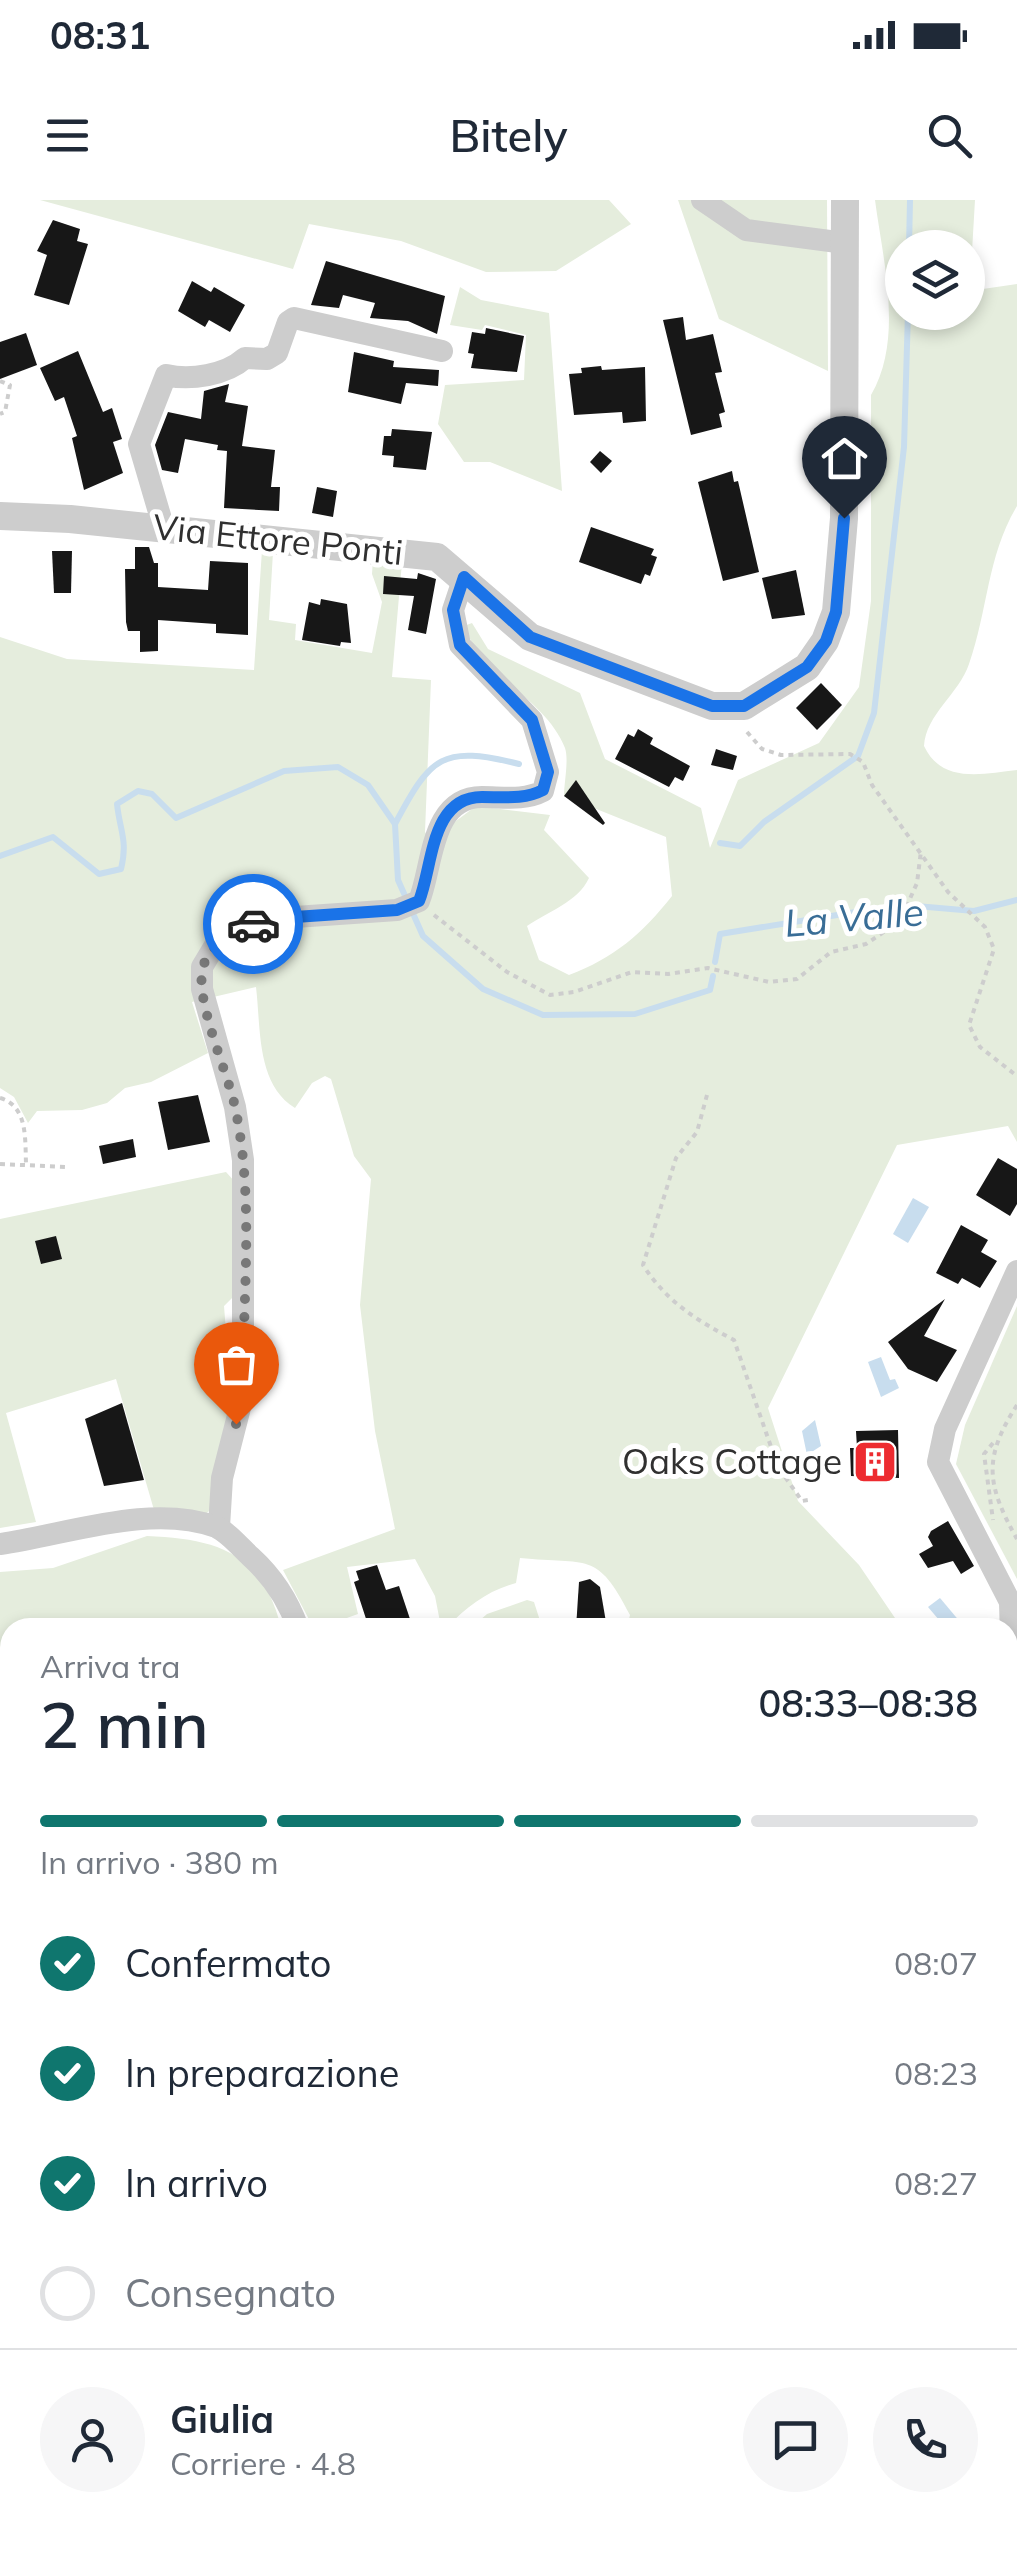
<!DOCTYPE html>
<html lang="it">
<meta charset="utf-8">
<style>
:root{--surface:#fff;--page:#f6f6f7;--text:#1f2937;--muted:#747a83;--line:#e0e1e3;--accent:#0f766e}
body{margin:0;font-family:Mulish,sans-serif;background:var(--page);color:var(--text);height:100vh;display:flex;flex-direction:column;font-size:38px;white-space:nowrap}
*{box-sizing:border-box;margin:0}
p{font-size:32px;color:var(--muted)}
.icon{flex:none;width:55px;height:55px;fill:none;stroke:currentColor;stroke-width:2;stroke-linecap:round;stroke-linejoin:round}
.map{position:relative;flex:1;overflow:hidden}
.side{position:absolute;left:0px;top:1418px;width:1018px;height:932px;display:flex;flex-direction:column;background:var(--surface);border-radius:30px 30px 0 0;box-shadow:0 5px 15px #0003}
.side>*{flex:none}
.buttons{position:absolute;left:885px;top:30px;display:grid;gap:20px}
.buttons a{display:grid;place-items:center;width:100px;height:100px;border-radius:50%;background:var(--surface);box-shadow:0 5px 15px #0003;font-size:50px}
.pin{position:absolute;display:grid;place-items:center;width:85px;height:85px;color:#fff;margin:-102px -42px;border-radius:50% 50% 50% 0;rotate:-45deg;box-shadow:0 0 10px #0007}
.pin .icon{rotate:45deg}
.courier{position:absolute;display:grid;place-items:center;width:100px;height:100px;margin:-50px;border:8px solid #1a73e8;border-radius:50%;background:#fff;color:#222;box-shadow:0 2px 12px #0007}
.head em{font-style:normal;font-weight:600}
.head div{display:flex;flex-direction:column-reverse}
.head{display:flex;align-items:center;justify-content:space-between;height:170px;padding:0 40px}
h1{font-size:65px;font-weight:600;line-height:75px}
.bar{display:grid;grid-template-columns:repeat(4,1fr);gap:15px 10px;align-content:center;height:120px;padding:0 40px}
.bar i{height:12px;border-radius:8px;background:var(--line)}
.bar .on{background:var(--accent)}
.bar p{grid-column:span 4}
.line{display:flex;align-items:center;gap:25px;padding:0 40px;border-top:2px solid var(--line)}
.line div{flex:1}
.round{display:grid;place-items:center;flex:none;width:105px;height:105px;border-radius:52px;background:var(--page)}
ol{padding:0 40px;list-style:none}
li{display:flex;align-items:center;gap:30px;height:110px}
li p{margin-inline-start:auto}
li .icon{padding:10px;border-radius:50%;background:var(--accent);color:#fff;stroke-width:4}
li:last-child{color:var(--muted)}
li i{width:55px;height:55px;border:5px solid var(--line);border-radius:50%}
.status{display:flex;justify-content:space-between;align-items:center;height:70px;padding:0 50px;background:var(--surface);direction:ltr}
.status svg{height:28px;fill:currentColor}
header{display:flex;justify-content:space-between;align-items:center;height:130px;padding:0 40px;background:var(--surface);font-size:45px;font-weight:600}
.map>svg:first-child{display:block}
</style>
<div class="status"><b>08:31</b><svg viewBox="0 0 49 12"><path d="M0 12V9h3v3zM5 12V6h3v6zM10 12V3h3v9zM15 12V0h3v12zM26 1h20v11H26zM47 4h2v5h-2z"/></svg></div>
<header><svg class="icon" aria-label="menu" viewBox="0 0 24 24"><path d="M4 6h16M4 12h16M4 18h16"/></svg>Bitely<svg class="icon" aria-label="search" viewBox="0 0 24 24"><circle cx="10" cy="10" r="6"/><path d="M15 15l6 6"/></svg></header>
<div class="map">
<svg width="1017" height="2349" viewBox="0 0 1017 2349">
<rect width="100%" height="100%" fill="#fff"/>
<g fill="#e5eddd" fill-rule="evenodd">
<polygon points="40,0 609,0 631,24 556,71 486,72 401,41 309,24 293,69"/>
<polygon points="678,0 827,0 828,171 719,119"/>
<path d="M875,0H975L970,86L976,90L1017,84V306C987,356 988,410 969,464C959,494 926,514 924,546C942,584 982,574 1017,570V942L1008,926L897,945L768,1208L798,1301L859,1365L895,1418V1427H627L630,1415C597,1350 588,1365 520,1358L516,1383C487,1391 468,1406 447,1427H441L435,1396L415,1359L347,1367L358,1414L344,1419L347,1427H313L283,1370L395,1329L375,1231L360,1105L371,979L354,956L331,879L325,876L312,883L295,908C256,884 261,828 256,787L192,802L208,853L151,882L125,888L107,903L82,910L37,911L28,923L14,897L0,888V437L67,459L254,470L262,350L273,352L269,420L296,424L295,440L372,453L382,402L372,374L373,359L402,362L392,477L431,480L425,632L438,656L448,627L476,606L550,615L544,630L589,678C578,702 547,712 527,726L539,760L569,775C614,758 642,734 672,696L666,637L564,596C564,583 569,560 565,548C546,499 482,476 464,426L472,423L488,449L580,493L605,559L701,608L710,648L738,580L819,543L859,487L871,401V195C904,139 883,61 875,0ZM902,48H968V112H902Z"/>
<polygon points="460,87 481,100 549,113 562,291 490,262 464,262 438,224 445,185 524,180 526,135 485,125 482,130 450,125"/>
<polygon points="226,972 235,982 238,1092 224,1106 227,1144 232,1146 234,1204 213,1308 204,1315 154,1310 116,1179 6,1213 36,1322 0,1328 0,1019"/>
<polygon points="1017,1106 1017,1379 956,1264 965,1225"/>
<path d="M147,1336C217,1339 262,1352 281,1427L10,1428V2139L0,2143V1372L53,1368Z"/>
<polygon points="527,1400 534,1402 542,1427 472,1427 487,1414"/>
<polygon points="1008,1864 1017,1880 1017,2062 1008,2042"/>
<polygon points="10,2162 10,2340 746,2340 749,2349 0,2349 0,2166"/>
<polygon points="1008,2327 1014,2349 973,2349 971,2340 1008,2340"/>
<polygon points="771,2340 953,2340 956,2349 774,2349"/>
</g>
<g fill="#c8ddee">
<polygon points="913,998 929,1007 908,1043 893,1034"/>
<polygon points="881,1157 890,1180 895,1179 899,1188 881,1197 868,1162"/>
<polygon points="815,1220 821,1246 807,1255 802,1231"/>
<polygon points="940,1398 961,1423 945,1427 928,1407"/>
</g>
<g fill="none" stroke-linecap="round" stroke-linejoin="round">
<g stroke="#c8ddee" stroke-width="6">
<polyline points="909,48 910,0"/>
<path d="M395,624C431,556 442,545 519,564"/>
<polyline points="720,643 740,646 764,622 858,556 874,513 904,247 908,112"/>
<path d="M0,656L53,637L99,674L121,669C128,640 120,632 117,604L138,591L152,594L176,618L284,571L338,567L368,585L395,624L398,680L423,736L483,789L543,815L635,814L710,790L713,776"/>
<polyline points="715,762 720,734 868,710 916,706 974,711 1017,700"/>
</g>
</g>
<g fill="#171717">
<polygon points="53,20 80,29 77,41 88,44 69,105 34,95 47,55 37,51"/>
<polygon points="326,61 445,96 437,134 408,121 370,118 375,103 343,95 339,108 311,105"/>
<polygon points="192,81 211,92 214,87 245,105 230,132 209,120 205,127 178,111"/>
<polygon points="683,117 686,140 713,134 722,172 715,173 725,212 719,214 722,227 691,235 663,120"/>
<polygon points="486,128 524,136 517,172 471,168 474,154 468,153 472,132 485,134"/>
<polygon points="26,133 37,165 0,179 0,142"/>
<polygon points="78,151 103,212 112,208 122,239 113,242 123,273 84,290 72,238 77,236 64,197 55,201 40,168"/>
<polygon points="354,152 394,161 393,167 439,170 438,186 406,183 401,204 348,192"/>
<polygon points="601,166 602,170 645,167 646,221 623,223 622,212 574,215 569,174 582,173 581,168"/>
<polygon points="229,184 225,202 248,206 242,246 275,250 271,287 280,287 279,311 224,308 227,251 217,250 218,245 185,239 178,273 162,270 155,245 168,212 201,219 204,191"/>
<polygon points="392,229 432,232 426,270 393,267 394,256 382,255 384,236 391,236"/>
<polygon points="600,251 612,261 601,273 590,262"/>
<polygon points="732,271 734,282 738,281 759,372 723,381 698,282"/>
<polygon points="317,287 337,291 333,317 312,313"/>
<polygon points="591,327 654,349 651,355 657,357 650,376 645,374 641,384 579,362"/>
<polygon points="135,347 149,347 154,363 158,363 158,387 208,390 210,361 248,363 248,435 216,433 216,424 158,420 158,451 140,452 140,431 128,431 126,422 125,369 135,369"/>
<polygon points="52,351 72,351 71,393 54,393"/>
<polygon points="796,370 805,415 772,419 762,378"/>
<polygon points="418,373 436,379 426,434 408,430 414,396 383,394 384,376 417,379"/>
<polygon points="321,399 347,404 351,443 341,442 340,446 302,440 309,402 320,405"/>
<polygon points="821,483 842,505 817,530 796,508"/>
<polygon points="638,529 653,538 650,544 690,566 683,581 675,577 669,587 615,559 628,534 634,537"/>
<polygon points="716,549 737,556 733,570 711,565"/>
<polygon points="576,580 605,623 603,625 564,596"/>
<polygon points="198,895 210,942 168,950 158,902"/>
<polygon points="133,939 136,957 103,964 99,946"/>
<polygon points="998,958 1017,969 1017,1004 1010,1016 976,995"/>
<polygon points="961,1025 988,1040 981,1052 997,1061 980,1088 962,1078 958,1084 936,1073"/>
<polygon points="56,1036 62,1059 41,1064 35,1041"/>
<polygon points="945,1099 924,1136 957,1150 937,1182 908,1169 888,1142"/>
<polygon points="122,1203 144,1280 104,1286 85,1219"/>
<polygon points="898,1230 899,1278 851,1276 850,1248 857,1248 856,1231"/>
<polygon points="948,1321 974,1366 961,1374 953,1361 928,1368 919,1354 933,1346 928,1337 931,1331"/>
<polygon points="377,1365 386,1390 399,1386 412,1425 369,1428 354,1382 359,1380 356,1371"/>
<polygon points="590,1379 600,1387 607,1428 576,1428 579,1382"/>
</g>
<g fill="none" stroke-linecap="round" stroke-linejoin="round">
<g stroke="#cdcdcd" stroke-width="4" stroke-dasharray="5 5" stroke-linecap="butt">
<polyline points="0,181 10,185 5,212 0,214"/>
<polyline points="747,532 762,549 781,555 850,554 863,562 872,585 948,692 985,727 994,749 969,825 980,847 1017,876"/>
<polyline points="434,715 507,772 550,795 574,792 632,772 668,774 708,768 769,782 797,779 831,752 866,744 900,721 917,683 921,651"/>
<path d="M707,895L697,932L676,958L643,1065C666,1101 696,1120 734,1140L778,1267L802,1301L808,1300"/>
<path d="M0,898C28,906 25,939 26,964"/>
<polyline points="0,964 67,967"/>
<path d="M1017,1205C983,1258 986,1284 1017,1339"/>
<polyline points="993,1243 984,1254 993,1320"/>
<polyline points="0,2153 10,2149"/>
<polyline points="1008,2275 1017,2270"/>
<polyline points="758,2340 761,2349"/>
<polyline points="797,2340 797,2349"/>
<polyline points="957,2340 960,2349"/>
</g>
<g stroke="#cdcdcd" stroke-width="22">
<polyline points="702,0 746,30 845,43"/>
<path d="M164,329L139,244L166,175C190,181 226,175 245,158L267,159L277,153L288,122L294,118L442,151"/>
<path d="M219,1327L222,1278L243,1196V960L235,907L202,789V767L214,747L238,730L266,719L397,710L419,701C433,667 430,597 482,597C503,597 524,601 543,591L548,572L532,520L460,445L453,410L464,377"/>
<path d="M0,1344C66,1335 150,1303 216,1327C228,1332 241,1348 251,1357C273,1377 288,1400 298,1428"/>
<polyline points="1008,1546 1013,1511 1010,1402 938,1262 945,1229 1017,1071"/>
<polyline points="1008,2071 1017,2091"/>
</g>
<polyline stroke="#cdcdcd" stroke-width="28" points="0,316 70,319 437,357 530,437 712,506 744,506 807,467 825,441 836,412 844,318 845,0"/>
</g>
<g fill="none" stroke-linecap="round" stroke-linejoin="round">
<path stroke="#787878" stroke-width="10" stroke-dasharray="0 18" d="M236,1224L243,1196C242,1102 255,1000 235,907C228,873 194,799 203,767C209,745 233,732 253,724"/>
<path stroke="#1a73e8" stroke-width="12" d="M253,724L266,719L397,710L419,701C433,667 430,597 482,597C503,597 524,600 543,590L548,572L532,520L460,445L453,410L464,377L530,437L712,506H744L807,467L826,441L836,412L844,318"/>
</g>
<defs>
<symbol id="building-square" viewBox="-11 -11 22 22"><rect x="-9" y="-9" width="18" height="18" rx="4" fill="#ed2b30" stroke="#fff"/><path d="M-4-6H4V6H1V3H-1V6H-4ZM-2.5-4.3h1.7v1.8h-1.7ZM.8-4.3h1.7v1.8H.8ZM-2.5-1h1.7V.8h-1.7ZM.8-1h1.7V.8H.8Z" fill="#fff"/></symbol>
</defs>
<g fill-rule="evenodd">
<use href="#building-square" x="850" y="1237" width="50" height="50"/>
</g>
<g text-anchor="middle" stroke-width="10" stroke-linejoin="round" paint-order="stroke">
<g font-size="35" fill="#303030" stroke="#fff">
<text transform="translate(278 340) rotate(6)" y="12">Via Ettore Ponti</text>
</g>
<g font-size="35" fill="#303030" stroke="#fff" text-anchor="end">
<text x="842" y="1274">Oaks Cottage</text>
</g>
<g font-size="38" font-style="italic" fill="#396d96" stroke="#fff">
<text transform="translate(854 718) rotate(-5)" y="13">La Valle</text>
</g>
</g>
</svg>
<div class="buttons">
<a><svg class="icon" aria-label="layers" viewBox="0 0 24 24"><path d="M12 4l9 5-9 5-9-5zM3 14l9 5 9-5"/></svg></a>
</div>
<div class="pin" style="left:236px;top:1224px;background:#ea580c"><svg class="icon" aria-label="bag" viewBox="0 0 24 24"><path d="M5 8h14l-1 12H6zM9 8a3 3 0 0 1 6 0"/></svg></div>
<div class="pin" style="left:844px;top:318px;background:#1f2937"><svg class="icon" aria-label="home" viewBox="0 0 24 24"><path d="M3 11l9-7 9 7M6 9v11h12V9"/></svg></div>
<div class="courier" style="left:253px;top:724px"><svg class="icon" aria-label="car" viewBox="0 0 24 24"><path d="M5 17H2v-5l4-1 3-4h7l3 4 3 1v5h-3M9 17h6M6 11h13"/><circle cx="7" cy="17" r="2"/><circle cx="17" cy="17" r="2"/></svg></div>
<section class="side">
<div class="head"><div><h1>2 min</h1><p>Arriva tra</p></div><em>08:33–08:38</em></div>
<div class="bar"><i class="on"></i><i class="on"></i><i class="on"></i><i></i><p>In arrivo · 380 m</p></div>
<ol>
<li><svg class="icon" aria-label="check" viewBox="0 0 24 24"><path d="M5 12l5 5 9-10"/></svg>Confermato<p>08:07</p></li>
<li><svg class="icon" aria-label="check" viewBox="0 0 24 24"><path d="M5 12l5 5 9-10"/></svg>In preparazione<p>08:23</p></li>
<li><svg class="icon" aria-label="check" viewBox="0 0 24 24"><path d="M5 12l5 5 9-10"/></svg>In arrivo<p>08:27</p></li>
<li><i></i>Consegnato</li>
</ol>
<div class="line" style="height:180px"><a class="round"><svg class="icon" aria-label="person" viewBox="0 0 24 24"><circle cx="12" cy="8" r="4"/><path d="M4 21q1-7 8-7t8 7"/></svg></a><div><b>Giulia</b><p>Corriere · 4.8</p></div><a class="round"><svg class="icon" aria-label="chat" viewBox="0 0 24 24"><path d="M4 5h16v11H9l-5 4z"/></svg></a><a class="round"><svg class="icon" aria-label="phone" viewBox="0 0 24 24"><path d="M5 4h4l2 5-3 2q2 4 5 5l2-3 5 2v4C11 20 4 13 5 4z"/></svg></a></div>
</section>
</div>
